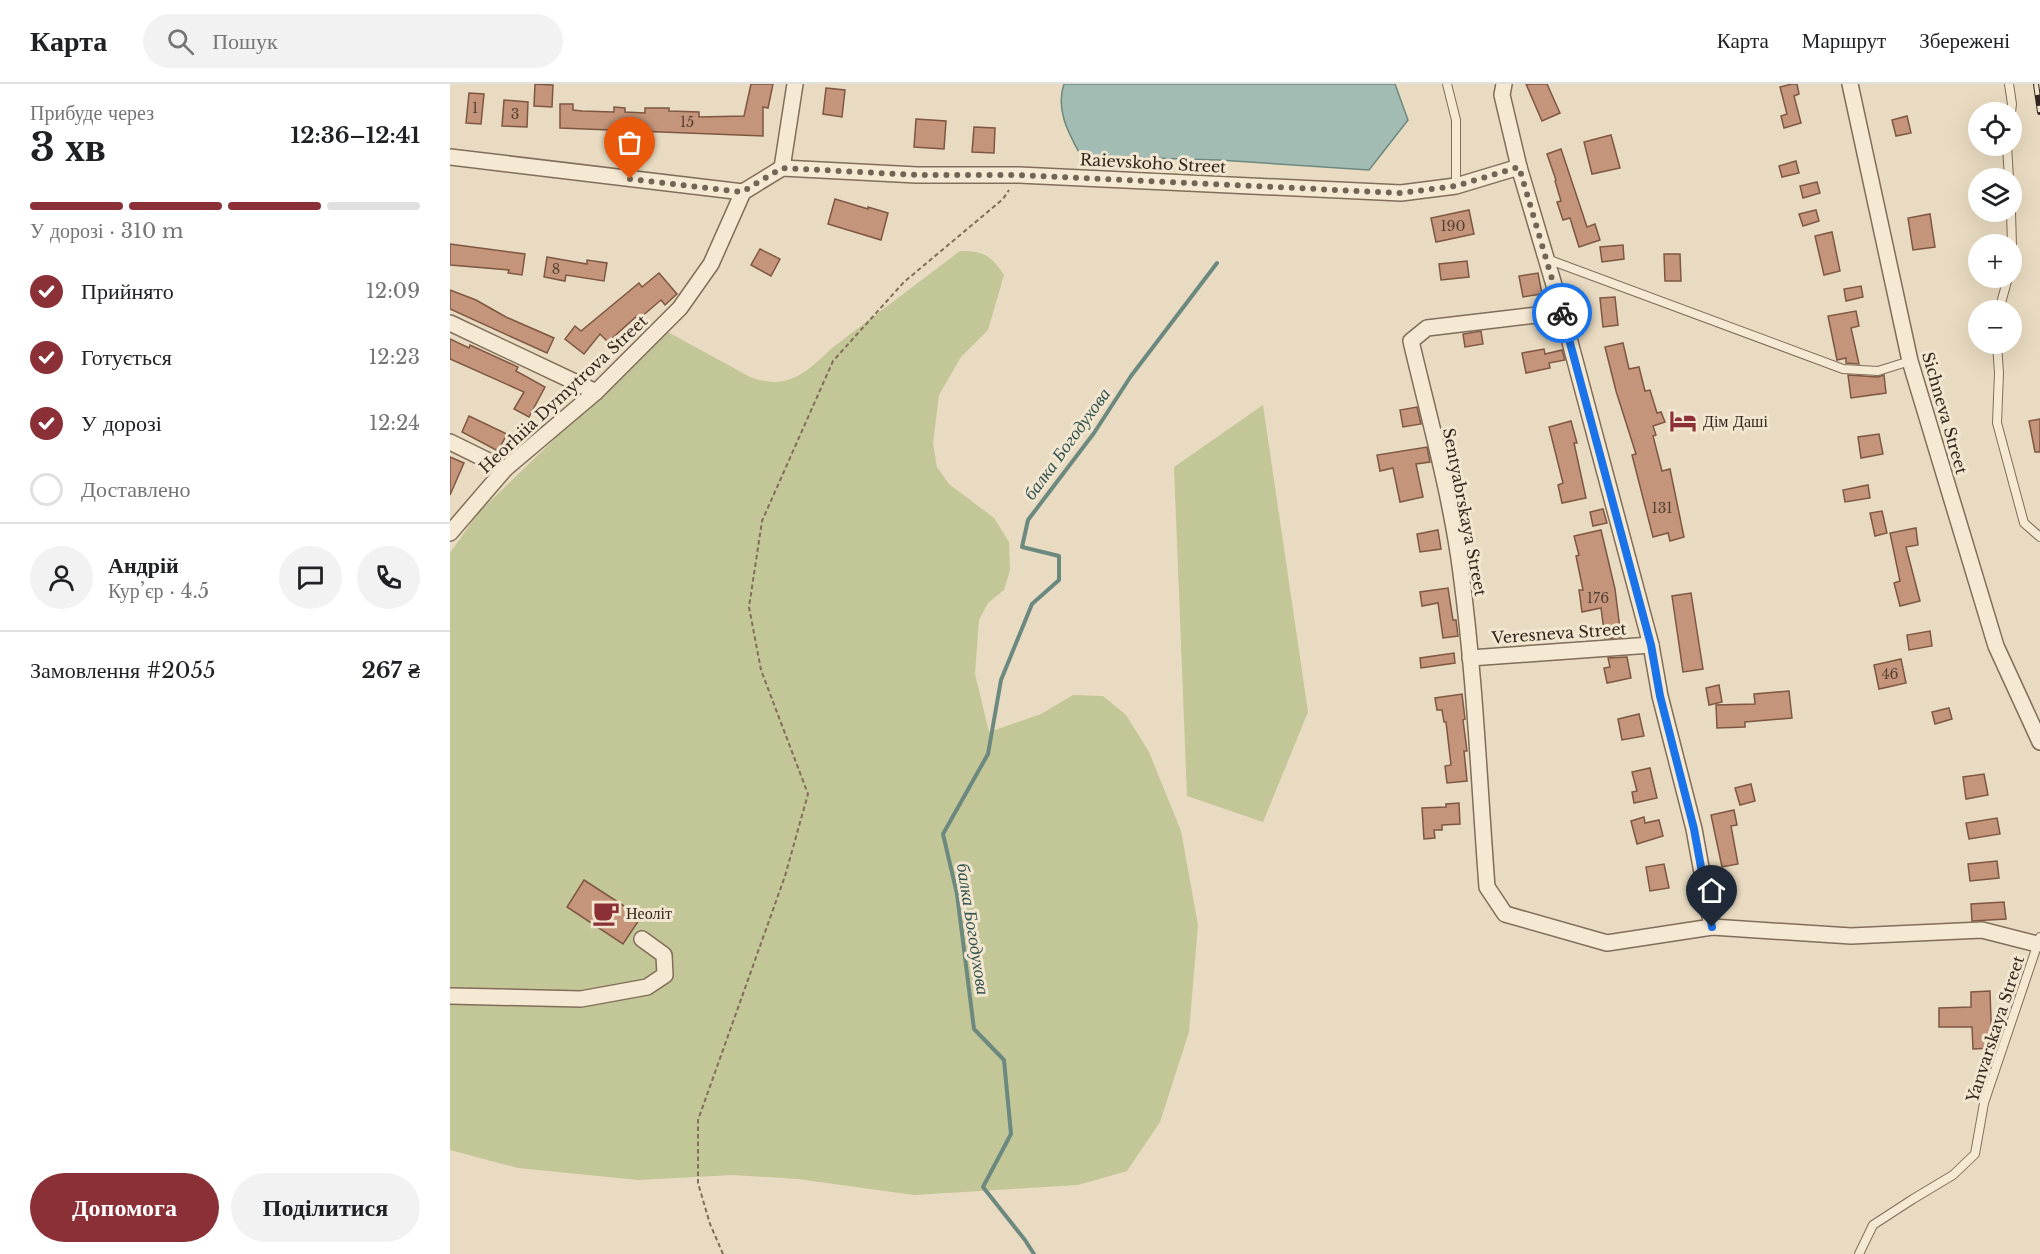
<!DOCTYPE html>
<html lang="uk">
<meta charset="utf-8">
<style>
:root{--surface:#fff;--page:#f2f2f2;--text:#202124;--muted:#757577;--line:#e0e0e0;--accent:#8b3036}
body{margin:0;font-family:"Libre Baskerville",serif;background:var(--page);color:var(--text);height:100vh;display:flex;flex-direction:column;font-size:22px;white-space:nowrap}
*{box-sizing:border-box;margin:0}
p{font-size:20px;color:var(--muted)}
.icon{flex:none;width:33px;height:33px;fill:none;stroke:currentColor;stroke-width:2;stroke-linecap:round;stroke-linejoin:round}
.map{position:relative;flex:1;overflow:hidden}
.details{display:flex;flex-direction:column;background:var(--surface);width:450px}
.details>*{flex:none}
.fabs{position:absolute;left:1518px;top:18px;display:grid;gap:12px}
.fabs a{display:grid;place-items:center;width:54px;height:54px;border-radius:50%;background:var(--surface);box-shadow:0 6px 24px #0002;font-size:30px}
.pin{position:absolute;display:grid;place-items:center;width:51px;height:51px;color:#fff;margin:-62px -26px;border-radius:50% 50% 50% 0;rotate:-45deg;box-shadow:0 0 6px #0007}
.pin .icon{rotate:45deg}
.courier{position:absolute;display:grid;place-items:center;width:60px;height:60px;margin:-30px;border:4px solid #1a73e8;border-radius:50%;background:#fff;color:#222;box-shadow:0 2px 8px #0007}
.overview em{font-style:normal;font-weight:700}
.overview div{display:flex;flex-direction:column-reverse}
.overview{display:flex;align-items:center;justify-content:space-between;height:102px;padding:0 30px}
h1{font-size:39px;font-weight:700;line-height:45px}
.bar{display:grid;grid-template-columns:repeat(4,1fr);gap:9px 6px;align-content:center;height:72px;padding:0 30px}
.bar i{height:8px;border-radius:4px;background:var(--line)}
.bar .current{background:var(--accent)}
.bar p{grid-column:span 4}
.line{display:flex;align-items:center;gap:15px;padding:0 30px;border-top:2px solid var(--line)}
.line div{flex:1}
.round{display:grid;place-items:center;flex:none;width:63px;height:63px;border-radius:32px;background:var(--page)}
ol{padding:0 30px;list-style:none}
li{display:flex;align-items:center;gap:18px;height:66px}
li p{margin-inline-start:auto}
li .icon{padding:6px;border-radius:50%;background:var(--accent);color:#fff;stroke-width:4}
li:last-child{color:var(--muted)}
li i{width:33px;height:33px;border:3px solid var(--line);border-radius:50%}
.button{display:flex;gap:12px;margin-top:auto;padding:12px 30px}
.button a{flex:1;height:69px;border-radius:36px;background:var(--accent);color:#fff;font-size:24px;font-weight:700;line-height:69px;text-align:center}
.button a+a{background:var(--page);color:var(--text)}
header{display:flex;align-items:center;gap:36px;box-sizing:border-box;height:84px;padding:0 30px;background:var(--surface);border-bottom:2px solid var(--line)}
header strong{font-size:28px}
nav{display:flex;gap:33px;margin-inline-start:auto;font-size:21px}
.search{width:420px;height:54px;background:var(--page);display:flex;align-items:center;gap:15px;box-sizing:border-box;padding:0 21px;border-radius:33px;color:var(--muted);font-size:22px}
main{display:flex;flex:1;min-height:0}
.map>svg:first-child{display:block}
</style>
<header>
<strong>Карта</strong>
<div class="search"><svg class="icon" aria-label="search" viewBox="0 0 24 24"><circle cx="10" cy="10" r="6"/><path d="M15 15l6 6"/></svg>Пошук</div>
<nav><a>Карта</a><a>Маршрут</a><a>Збережені</a></nav>
</header>
<main>
<section class="details">
<div class="overview"><div><h1>3 хв</h1><p>Прибуде через</p></div><em>12:36–12:41</em></div>
<div class="bar"><i class="current"></i><i class="current"></i><i class="current"></i><i></i><p>У дорозі · 310 m</p></div>
<ol>
<li><svg class="icon" aria-label="check" viewBox="0 0 24 24"><path d="M5 12l5 5 9-10"/></svg>Прийнято<p>12:09</p></li>
<li><svg class="icon" aria-label="check" viewBox="0 0 24 24"><path d="M5 12l5 5 9-10"/></svg>Готується<p>12:23</p></li>
<li><svg class="icon" aria-label="check" viewBox="0 0 24 24"><path d="M5 12l5 5 9-10"/></svg>У дорозі<p>12:24</p></li>
<li><i></i>Доставлено</li>
</ol>
<div class="line" style="height:108px"><a class="round"><svg class="icon" aria-label="person" viewBox="0 0 24 24"><circle cx="12" cy="8" r="4"/><path d="M4 21q1-7 8-7t8 7"/></svg></a><div><b>Андрій</b><p>Кур’єр · 4.5</p></div><a class="round"><svg class="icon" aria-label="chat" viewBox="0 0 24 24"><path d="M4 5h16v11H9l-5 4z"/></svg></a><a class="round"><svg class="icon" aria-label="phone" viewBox="0 0 24 24"><path d="M5 4h4l2 5-3 2q2 4 5 5l2-3 5 2v4C11 20 4 13 5 4z"/></svg></a></div>
<div class="line" style="height:78px"><div>Замовлення #2055</div><b>267 ₴</b></div>
<div class="button"><a>Допомога</a><a>Поділитися</a></div>
</section>
<div class="map">
<svg width="1590" height="1170" viewBox="0 0 1590 1170">
<rect width="100%" height="100%" fill="#e9dbc1"/>
<g fill="#c3c696">
<path d="M510,167C533,167 541,171 554,191L538,246L511,273L489,311L483,359L487,383L499,400L544,434L559,458L560,486L554,506L538,519L529,536L525,590L539,648L591,630L623,611L653,612L676,631L699,668L731,747L748,841L739,948L710,1038L677,1087L628,1101L464,1111L348,1095L283,1091L188,1096L68,1084L0,1066V469L28,429L216,247L300,293C337,307 356,289 382,264Z"/>
<polygon points="813,321 858,628 813,738 737,712 724,383"/>
</g>
<path fill="#a3bcb3" stroke="#6c8980" stroke-width="1.5" d="M614,0H945L958,36L919,86L769,76L631,72C619,50 605,26 614,0Z"/>
<g fill="none" stroke-linecap="round" stroke-linejoin="round">
<polyline stroke="#6c8980" stroke-width="4" points="584,1170 575,1156 533,1103 561,1050 554,976 524,945 507,810 493,750 538,670 551,596 582,520 609,496 609,472 572,463 578,436 644,349 681,292 767,179"/>
</g>
<g fill="#c4957a" stroke="#7e5742" stroke-width="1.5">
<polygon points="85,0 103,1 102,23 84,22"/>
<polygon points="301,0 323,0 318,24 313,23 313,52 110,44 110,20 123,20 123,26 132,27 164,28 164,23 175,24 175,28 195,29 195,24 219,24 219,27 249,28 249,33 294,32"/>
<polygon points="1076,0 1097,0 1110,29 1092,37"/>
<polygon points="1342,0 1347,0 1349,10 1344,12 1351,39 1334,44 1331,32 1337,30 1330,3"/>
<polygon points="376,4 395,6 392,33 373,30"/>
<polygon points="19,9 34,10 31,40 16,39"/>
<polygon points="54,16 78,18 77,43 52,42"/>
<polygon points="1457,32 1461,49 1446,52 1442,36"/>
<polygon points="466,35 496,37 494,65 464,63"/>
<polygon points="524,43 545,44 544,69 522,68"/>
<polygon points="1161,51 1170,84 1142,90 1134,58"/>
<polygon points="1111,65 1137,143 1145,140 1150,156 1129,163 1120,134 1113,136 1107,118 1111,117 1105,97 1106,96 1097,70"/>
<polygon points="1346,77 1349,89 1332,93 1329,82"/>
<polygon points="1367,98 1370,109 1353,114 1350,102"/>
<polygon points="385,115 418,125 418,123 438,129 431,156 378,140"/>
<polygon points="1019,126 1024,150 986,158 981,134"/>
<polygon points="1366,126 1369,137 1353,142 1349,130"/>
<polygon points="1480,130 1485,163 1463,166 1458,134"/>
<polygon points="1382,148 1390,187 1374,191 1365,152"/>
<polygon points="0,160 75,170 72,191 58,189 59,186 0,181"/>
<polygon points="1173,161 1174,175 1152,178 1150,163"/>
<polygon points="310,165 330,175 321,192 301,181"/>
<polygon points="1214,170 1230,170 1231,197 1215,197"/>
<polygon points="97,173 137,180 137,176 157,179 154,197 116,191 115,197 94,193"/>
<polygon points="1017,177 1019,193 991,196 989,180"/>
<polygon points="209,189 227,210 215,221 211,216 190,234 188,231 158,258 150,250 134,270 115,255 125,242 131,247 189,199 192,203"/>
<polygon points="1088,189 1092,210 1073,213 1069,192"/>
<polygon points="1411,202 1413,213 1396,217 1394,205"/>
<polygon points="0,206 26,216 56,233 104,254 97,269 0,225"/>
<polygon points="1165,213 1168,241 1153,243 1150,214"/>
<polygon points="1406,227 1409,242 1401,244 1409,280 1396,279 1396,274 1387,276 1378,232"/>
<polygon points="1031,247 1033,260 1015,263 1013,250"/>
<polygon points="0,255 19,264 20,261 68,283 66,287 95,303 79,333 64,325 74,308 0,275"/>
<polygon points="1173,259 1179,285 1189,283 1195,307 1200,306 1207,329 1211,328 1215,338 1203,342 1206,351 1203,352 1212,387 1220,385 1234,453 1220,457 1218,449 1203,453 1182,371 1186,370 1166,307 1155,263"/>
<polygon points="1094,265 1095,270 1112,266 1115,276 1099,279 1100,284 1076,289 1072,269"/>
<polygon points="1398,291 1428,293 1434,291 1436,309 1401,314"/>
<polygon points="967,323 971,340 953,343 950,326"/>
<polygon points="19,332 57,350 48,367 12,348"/>
<polygon points="1590,335 1590,368 1585,368 1579,337"/>
<polygon points="1121,337 1127,359 1124,359 1136,414 1112,419 1108,401 1113,399 1099,343"/>
<polygon points="1429,350 1433,370 1411,374 1408,353"/>
<polygon points="977,363 980,378 966,380 973,413 950,418 943,384 930,387 927,371"/>
<polygon points="0,373 14,379 0,411"/>
<polygon points="1418,401 1420,414 1395,418 1393,406"/>
<polygon points="1153,425 1157,439 1143,442 1140,428"/>
<polygon points="1432,427 1437,449 1425,452 1420,429"/>
<polygon points="1466,444 1468,461 1456,463 1470,517 1450,522 1444,499 1450,497 1440,449"/>
<polygon points="988,446 991,465 970,468 967,450"/>
<polygon points="1151,446 1165,505 1171,553 1155,555 1151,524 1132,528 1129,506 1133,506 1126,472 1129,471 1124,452"/>
<polygon points="998,504 1003,536 1006,536 1008,552 993,554 988,519 972,522 970,508"/>
<polygon points="1241,509 1253,585 1233,588 1222,512"/>
<polygon points="1480,547 1482,562 1459,566 1457,551"/>
<polygon points="1004,569 1005,579 971,584 970,574"/>
<polygon points="1177,573 1181,594 1157,599 1154,584 1160,583 1158,574"/>
<polygon points="1451,575 1456,599 1429,605 1424,581"/>
<polygon points="1269,601 1272,618 1259,621 1256,604"/>
<polygon points="1339,607 1342,634 1295,638 1295,643 1267,644 1266,621 1305,620 1304,610"/>
<polygon points="1012,610 1015,635 1013,636 1017,667 1014,667 1017,697 997,699 995,682 1001,681 996,638 994,638 992,626 987,626 985,614"/>
<polygon points="1499,624 1502,635 1485,640 1482,628"/>
<polygon points="1189,630 1194,652 1172,656 1168,635"/>
<polygon points="1200,684 1207,714 1184,719 1182,708 1187,707 1182,688"/>
<polygon points="1534,690 1538,711 1516,715 1513,693"/>
<polygon points="1301,700 1305,717 1290,721 1285,704"/>
<polygon points="1009,719 1010,740 992,741 992,746 984,746 985,754 974,755 972,724 996,723 996,720"/>
<polygon points="1284,726 1287,741 1281,742 1288,780 1272,783 1261,731"/>
<polygon points="1194,733 1195,739 1209,736 1213,752 1187,760 1181,737"/>
<polygon points="1547,734 1550,750 1519,755 1516,739"/>
<polygon points="1547,777 1549,794 1520,797 1518,780"/>
<polygon points="1214,780 1219,804 1200,807 1196,783"/>
<polygon points="134,796 191,833 173,860 117,823"/>
<polygon points="1554,818 1556,835 1522,837 1521,820"/>
<polygon points="1540,907 1542,964 1523,965 1522,943 1489,943 1489,924 1521,923 1521,908"/>
</g>
<g fill="none" stroke-linecap="round" stroke-linejoin="round">
<defs>
<g id="lane">
<polyline points="997,0 1006,36 1006,102"/>
<polyline points="1559,0 1562,20 1561,28"/>
<polyline points="1557,62 1559,94"/>
<polyline points="1561,128 1562,162"/>
<polyline points="1097,175 1393,285 1428,287 1460,277"/>
<polyline points="1549,226 1558,194"/>
<polyline points="1547,260 1549,289 1547,339 1574,439 1590,453"/>
<polyline points="1409,1170 1423,1141 1463,1115 1503,1091 1525,1070 1534,1019 1590,853"/>
</g>
<g id="street">
<polyline points="1054,0 1052,11 1069,83 1112,228 1201,561 1210,612 1244,745 1262,843"/>
<polyline points="1400,0 1460,277 1546,562 1590,658"/>
<polyline points="0,73 293,108"/>
<polyline points="332,84 467,91 569,91 951,109 1006,102 1069,83"/>
<polyline points="332,84 345,0"/>
<path d="M1112,228L977,244L961,257C979,334 1001,411 1011,489C1025,593 1029,698 1037,803L1055,830L1157,859L1262,843L1401,852L1532,846L1587,860"/>
<polyline points="0,239 146,308"/>
<polyline points="0,358 55,385"/>
<polyline points="0,449 55,385 146,308 230,224 261,180 293,108 332,84"/>
<polyline points="1020,574 1201,561"/>
<polyline points="0,912 131,915 197,903 215,891 214,871 192,855"/>
</g>
</defs>
<use href="#lane" stroke="#816d5a" stroke-width="10"/>
<use href="#street" stroke="#816d5a" stroke-width="18"/>
<polyline stroke="#816d5a" stroke-width="2" stroke-dasharray="4.5 3" stroke-linecap="butt" points="273,1170 260,1140 248,1099 248,1036 335,792 358,710 311,586 299,523 312,437 383,277 454,198 553,115 559,106"/>
<use href="#lane" stroke="#f5e9d3" stroke-width="8"/>
<use href="#street" stroke="#f5e9d3" stroke-width="15"/>
<defs>
<polyline id="rail" points="1586,0 1590,28"/>
</defs>
<use href="#rail" stroke="#32261d" stroke-width="6"/>
<use href="#rail" stroke="#f2e6d0" stroke-width="4" stroke-dasharray="11" stroke-linecap="butt"/>
</g>
<g fill="none" stroke-linecap="round" stroke-linejoin="round">
<polyline stroke="#726556" stroke-width="6" stroke-dasharray="0 10.8" points="180,95 292,108 332,84 467,91 569,91 951,109 1006,102 1069,83 1112,229"/>
<polyline stroke="#1a73e8" stroke-width="8" points="1112,229 1201,561 1210,612 1244,745 1262,843"/>
</g>
<defs>
<symbol id="hotel-bare" viewBox="-9 -9 18 18"><path d="M-6-4.5h1.5V1H6V5H4.5V3h-9V5H-6ZM-4 0a1.8 1.8 0 1 1 3.6 0ZM.5 0V-2.5h3Q6-2.5 6 0Z" fill="#8b3036" stroke="#f2e6d0" stroke-width="2.5" paint-order="stroke"/></symbol>
<symbol id="cafe-bare" viewBox="-9 -9 18 18"><path d="M-5.5-4.5H6V0H3Q3 3.5 0 3.5H-2.5Q-5.5 3.5-5.5 0ZM3-3.2v2h1.7v-2ZM-6 4.5H4V6H-6Z" fill="#8b3036" stroke="#f2e6d0" stroke-width="2.5" paint-order="stroke"/></symbol>
</defs>
<g fill-rule="evenodd">
<use href="#hotel-bare" x="1214" y="318" width="38" height="38"/>
<use href="#cafe-bare" x="137" y="810" width="38" height="38"/>
</g>
<g text-anchor="middle" stroke-width="6" stroke-linejoin="round" paint-order="stroke">
<g font-size="14" fill="#564234">
<text x="25" y="29">1</text>
<text x="65" y="35">3</text>
<text x="237" y="43">15</text>
<text x="1003" y="147">190</text>
<text x="106" y="190">8</text>
<text x="1212" y="429">131</text>
<text x="1148" y="519">176</text>
<text x="1440" y="595">46</text>
</g>
<g font-size="16" fill="#32261d" stroke="#f2e6d0">
<text transform="translate(703 79) rotate(3)" y="6">Raievskoho Street</text>
<text transform="translate(113 310) rotate(-43)" y="6">Heorhiia Dymytrova Street</text>
<text transform="translate(1495 329) rotate(74)" y="6">Sichneva Street</text>
<text transform="translate(1015 428) rotate(79)" y="6">Sentyabrskaya Street</text>
<text transform="translate(1109 549) rotate(-4)" y="6">Veresneva Street</text>
<text transform="translate(1545 945) rotate(-72)" y="6">Yanvarskaya Street</text>
</g>
<g font-size="16" fill="#32261d" stroke="#f2e6d0" text-anchor="start">
<text x="1253" y="343">Дім Даші</text>
<text x="176" y="835">Неоліт</text>
</g>
<g font-size="18" font-style="italic" fill="#2e514d" stroke="#f2e6d0">
<text transform="translate(617 360) rotate(-54)" y="6">балка Богодухова</text>
<text transform="translate(523 845) rotate(81)" y="6">балка Богодухова</text>
</g>
</g>
</svg>
<div class="fabs">
<a><svg class="icon" aria-label="locate" viewBox="0 0 24 24"><circle cx="12" cy="12" r="6"/><path d="M12 2v4M12 18v4M2 12h4M18 12h4"/></svg></a>
<a><svg class="icon" aria-label="layers" viewBox="0 0 24 24"><path d="M12 4l9 5-9 5-9-5zM3 14l9 5 9-5"/></svg></a>
<a>+</a>
<a>−</a>
</div>
<div class="pin" style="left:180px;top:95px;background:#ea580c"><svg class="icon" aria-label="bag" viewBox="0 0 24 24"><path d="M5 8h14l-1 12H6zM9 8a3 3 0 0 1 6 0"/></svg></div>
<div class="pin" style="left:1262px;top:843px;background:#1f2937"><svg class="icon" aria-label="home" viewBox="0 0 24 24"><path d="M3 11l9-7 9 7M6 9v11h12V9"/></svg></div>
<div class="courier" style="left:1112px;top:229px"><svg class="icon" aria-label="bike" viewBox="0 0 24 24"><circle cx="6" cy="16" r="4"/><circle cx="18" cy="16" r="4"/><path d="M6 16l4-8h5l3 8M10 8l3 8H6M13 5h3"/></svg></div>
</div>
</main>
